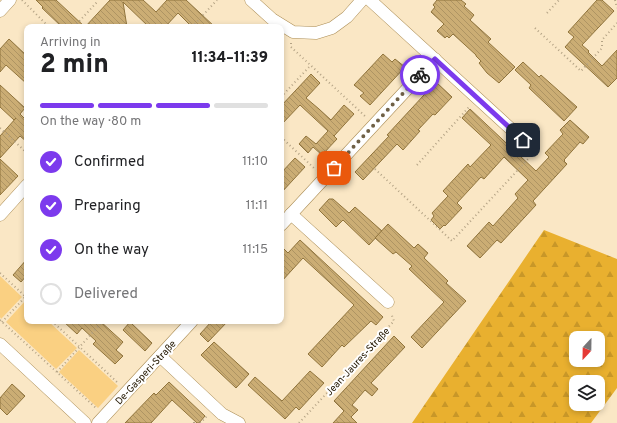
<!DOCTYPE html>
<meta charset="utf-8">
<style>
:root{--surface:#fff;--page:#f2f2f2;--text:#202124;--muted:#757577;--line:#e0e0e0;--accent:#7c3aed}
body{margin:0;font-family:Overpass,sans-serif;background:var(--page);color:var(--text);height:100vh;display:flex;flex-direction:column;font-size:15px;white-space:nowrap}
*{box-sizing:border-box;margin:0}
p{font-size:13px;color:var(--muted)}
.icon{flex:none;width:22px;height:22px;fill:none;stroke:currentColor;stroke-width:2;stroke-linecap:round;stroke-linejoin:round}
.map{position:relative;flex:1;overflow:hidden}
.details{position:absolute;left:24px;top:24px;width:260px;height:300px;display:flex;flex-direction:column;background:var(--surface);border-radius:8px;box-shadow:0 2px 6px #0003}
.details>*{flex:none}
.needle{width:26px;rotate:202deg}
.controls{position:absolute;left:569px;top:331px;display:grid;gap:8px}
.controls a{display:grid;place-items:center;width:36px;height:36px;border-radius:8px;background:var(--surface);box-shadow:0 2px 6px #0003;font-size:20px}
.pin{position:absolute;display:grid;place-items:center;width:34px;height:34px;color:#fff;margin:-17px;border-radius:8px;box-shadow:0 2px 6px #0006}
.courier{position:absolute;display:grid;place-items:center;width:40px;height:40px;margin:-20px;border:3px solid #7c3aed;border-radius:50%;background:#fff;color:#222;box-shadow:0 1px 5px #0007}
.overview em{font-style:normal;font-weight:800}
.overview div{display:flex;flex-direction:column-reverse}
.overview{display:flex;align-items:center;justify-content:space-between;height:68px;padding:0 16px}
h1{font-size:26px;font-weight:800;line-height:30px}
.bar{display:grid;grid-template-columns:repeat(4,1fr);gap:6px 4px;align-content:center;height:48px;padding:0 16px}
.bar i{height:5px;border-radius:3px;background:var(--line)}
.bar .active{background:var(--accent)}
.bar p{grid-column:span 4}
ol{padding:0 16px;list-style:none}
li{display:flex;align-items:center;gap:12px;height:44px}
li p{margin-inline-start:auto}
li .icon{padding:4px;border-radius:50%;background:var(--accent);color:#fff;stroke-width:4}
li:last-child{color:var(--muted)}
li i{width:22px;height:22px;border:2px solid var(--line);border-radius:50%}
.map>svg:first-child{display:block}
</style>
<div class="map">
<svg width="617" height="423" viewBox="0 0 617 423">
<defs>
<pattern id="forest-firs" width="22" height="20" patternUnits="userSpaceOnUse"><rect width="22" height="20" fill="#e9b02f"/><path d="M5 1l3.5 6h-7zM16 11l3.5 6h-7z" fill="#c89728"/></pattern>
<pattern id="building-back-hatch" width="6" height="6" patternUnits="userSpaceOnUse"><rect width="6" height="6" fill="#cbad74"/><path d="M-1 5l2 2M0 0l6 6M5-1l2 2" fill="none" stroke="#ae9463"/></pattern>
</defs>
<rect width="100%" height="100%" fill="#fae7c5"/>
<g fill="#fad082">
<polygon points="0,276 22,297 1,319 0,317"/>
<polygon points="26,300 27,301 27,321 48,321 77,348 56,369 6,322"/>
<polygon points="79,350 118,386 98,408 59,372"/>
</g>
<path fill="url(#forest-firs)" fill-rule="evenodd" d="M544,230L617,259V388L591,423H412ZM576,338H598V360H576ZM576,382H598V404H576Z"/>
<g fill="url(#building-back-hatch)" stroke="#90743c">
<polygon points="36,0 56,0 85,27 62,27 42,8 43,7"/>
<polygon points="110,0 143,0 156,12 167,0 186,0 215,27 192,27 178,13 165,27 149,27 123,2 127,27 85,27"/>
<polygon points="437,0 461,0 466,4 464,6 474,15 470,20 491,39 488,42 515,67 499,83 487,73 479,63 481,61 476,56 476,55 453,34 449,38 447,36 445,38 437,31 444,24 431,12 435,7 433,5"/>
<polygon points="597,0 602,0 614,11 582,45 589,51 588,52 602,66 617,50 617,78 608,87 565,47 574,37 568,32"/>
<polygon points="9,39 27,56 27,84 6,65 0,72 0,49"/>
<polygon points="383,54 392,62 395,59 405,67 370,105 360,96 364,93 354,85"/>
<polygon points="523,62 539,77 541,75 577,107 564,121 529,88 531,85 515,70"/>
<polygon points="311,74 320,83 306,98 319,109 331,120 344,105 354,114 334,136 333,135 337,139 322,155 313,147 308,153 299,144 306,136 316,144 328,131 300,105 281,125 281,106"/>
<polygon points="436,82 452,97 435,115 433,114 418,130 420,131 403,150 397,144 363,180 355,172 389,136 387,135"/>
<polygon points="0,85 25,108 20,114 27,121 27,142 20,136 0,158 0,136 16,118 14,120 0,107"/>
<polygon points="470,109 536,171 549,157 545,153 563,134 560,130 570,120 589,137 583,144 580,142 564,160 565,161 564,161 567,164 533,201 536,205 501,243 497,240 480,258 467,246 489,222 493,226 518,198 515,194 528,180 504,157 484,179 481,177 457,203 462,208 445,226 444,225 440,229 431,220 434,216 432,213 448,196 443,191 468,164 470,167 491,145 462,118"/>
<polygon points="295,158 305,167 281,193 281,173"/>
<polygon points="0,159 18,176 0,195"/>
<polygon points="329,199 333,199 349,213 355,207 382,231 369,245 343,220 336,227 319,210"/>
<polygon points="388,224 414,248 418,244 428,253 424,258 448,281 446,283 466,301 422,348 411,337 444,302 409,269 412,266 396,252 393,254 375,238"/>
<polygon points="300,240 383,317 376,325 371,321 344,347 342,345 322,367 308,354 354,305 303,258 281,282 281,246 288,253"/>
<polygon points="27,259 27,275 21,282 13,275"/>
<polygon points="63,321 100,321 123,342 116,350 123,356 115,364 93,344 96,341 82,328 77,334"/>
<polygon points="212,321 228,321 208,342 200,334"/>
<polygon points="130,322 152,343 145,351 123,330"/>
<polygon points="394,336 405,347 371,383 378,389 372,396 365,390 352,405 358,410 351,417 357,423 333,423 344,411 334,401"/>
<polygon points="214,342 249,374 236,388 201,355"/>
<polygon points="310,371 324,383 299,410 296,407 285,419 248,385 255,377 282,401"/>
<polygon points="169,382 205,416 199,423 197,423 172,400 151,423 125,423 154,393 156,395"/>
<polygon points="12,384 25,396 7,415 0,408 0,398"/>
</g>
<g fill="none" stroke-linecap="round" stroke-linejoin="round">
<defs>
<g id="minor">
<polyline points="251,0 272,19 293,32 316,33 332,28 347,17 362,0"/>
<polyline points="370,0 523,140"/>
<polyline points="0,11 10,0"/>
<polyline points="291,214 388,302"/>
<polyline points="0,215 27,185"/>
<polyline points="281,225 435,59"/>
<polyline points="0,344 85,423"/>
<polyline points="160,356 222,414 239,423"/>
<polyline points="98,423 192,321"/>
</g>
</defs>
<use href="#minor" stroke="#ac8e56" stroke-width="13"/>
<g stroke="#b4a385" stroke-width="2" stroke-dasharray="1 3" stroke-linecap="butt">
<polyline points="22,0 49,27"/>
<polyline points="615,0 617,8"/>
<polyline points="547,13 559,0"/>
<polyline points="74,27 98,1"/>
<polyline points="192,27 217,0"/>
<polyline points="535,28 581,71 602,48 602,40 617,23"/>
<polyline points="291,43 291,47 366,117"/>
<polyline points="281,97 310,66"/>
<polyline points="0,128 27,153"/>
<polyline points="281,137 316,170"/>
<polyline points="417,165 469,107"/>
<polyline points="375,169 452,241 529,158 526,150"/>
<polyline points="0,273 27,298"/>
<polyline points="0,320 96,408"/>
<polyline points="52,321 118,383"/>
<polyline points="2,322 27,295"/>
<polyline points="57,372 103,321"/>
<polyline points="194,423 194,422 195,423"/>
<polyline points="200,423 208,415"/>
<polyline points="299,423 394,321 391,313"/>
</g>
<use href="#minor" stroke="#fff" stroke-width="12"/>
</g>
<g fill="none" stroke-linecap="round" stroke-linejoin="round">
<polyline stroke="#6f6046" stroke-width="4" stroke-dasharray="0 7.2" points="334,168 420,75"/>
<polyline stroke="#7c3aed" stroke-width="5" points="420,75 435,59 523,140"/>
</g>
<g text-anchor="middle" stroke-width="4" stroke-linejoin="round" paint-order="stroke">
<g font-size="10" fill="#241802" stroke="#fff">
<text transform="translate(357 361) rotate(-47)" y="4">Jean-Jaures-Straße</text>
<text transform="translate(145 372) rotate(-47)" y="4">De-Gasperi-Straße</text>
</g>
</g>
</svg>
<div class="controls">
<a><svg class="needle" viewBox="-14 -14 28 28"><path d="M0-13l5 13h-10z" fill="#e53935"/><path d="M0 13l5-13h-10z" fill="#757577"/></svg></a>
<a><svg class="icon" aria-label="layers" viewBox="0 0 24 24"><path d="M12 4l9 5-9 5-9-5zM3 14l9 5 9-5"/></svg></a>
</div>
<div class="pin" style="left:334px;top:168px;background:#ea580c"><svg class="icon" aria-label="bag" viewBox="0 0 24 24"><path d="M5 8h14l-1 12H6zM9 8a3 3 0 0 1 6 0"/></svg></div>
<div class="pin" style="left:523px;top:140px;background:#1f2937"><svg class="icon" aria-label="home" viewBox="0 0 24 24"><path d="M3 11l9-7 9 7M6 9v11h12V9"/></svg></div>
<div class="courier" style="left:420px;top:75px"><svg class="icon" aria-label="bike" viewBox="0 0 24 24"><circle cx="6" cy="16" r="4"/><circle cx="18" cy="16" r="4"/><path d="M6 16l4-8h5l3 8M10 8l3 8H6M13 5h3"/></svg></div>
<section class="details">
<div class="overview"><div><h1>2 min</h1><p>Arriving in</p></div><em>11:34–11:39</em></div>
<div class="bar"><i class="active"></i><i class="active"></i><i class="active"></i><i></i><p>On the way · 80 m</p></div>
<ol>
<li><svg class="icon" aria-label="check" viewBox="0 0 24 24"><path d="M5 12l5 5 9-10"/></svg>Confirmed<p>11:10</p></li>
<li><svg class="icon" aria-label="check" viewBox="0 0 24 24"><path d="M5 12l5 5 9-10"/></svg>Preparing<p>11:11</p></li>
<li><svg class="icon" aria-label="check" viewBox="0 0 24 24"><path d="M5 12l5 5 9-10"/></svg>On the way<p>11:15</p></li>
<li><i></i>Delivered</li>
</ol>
</section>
</div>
